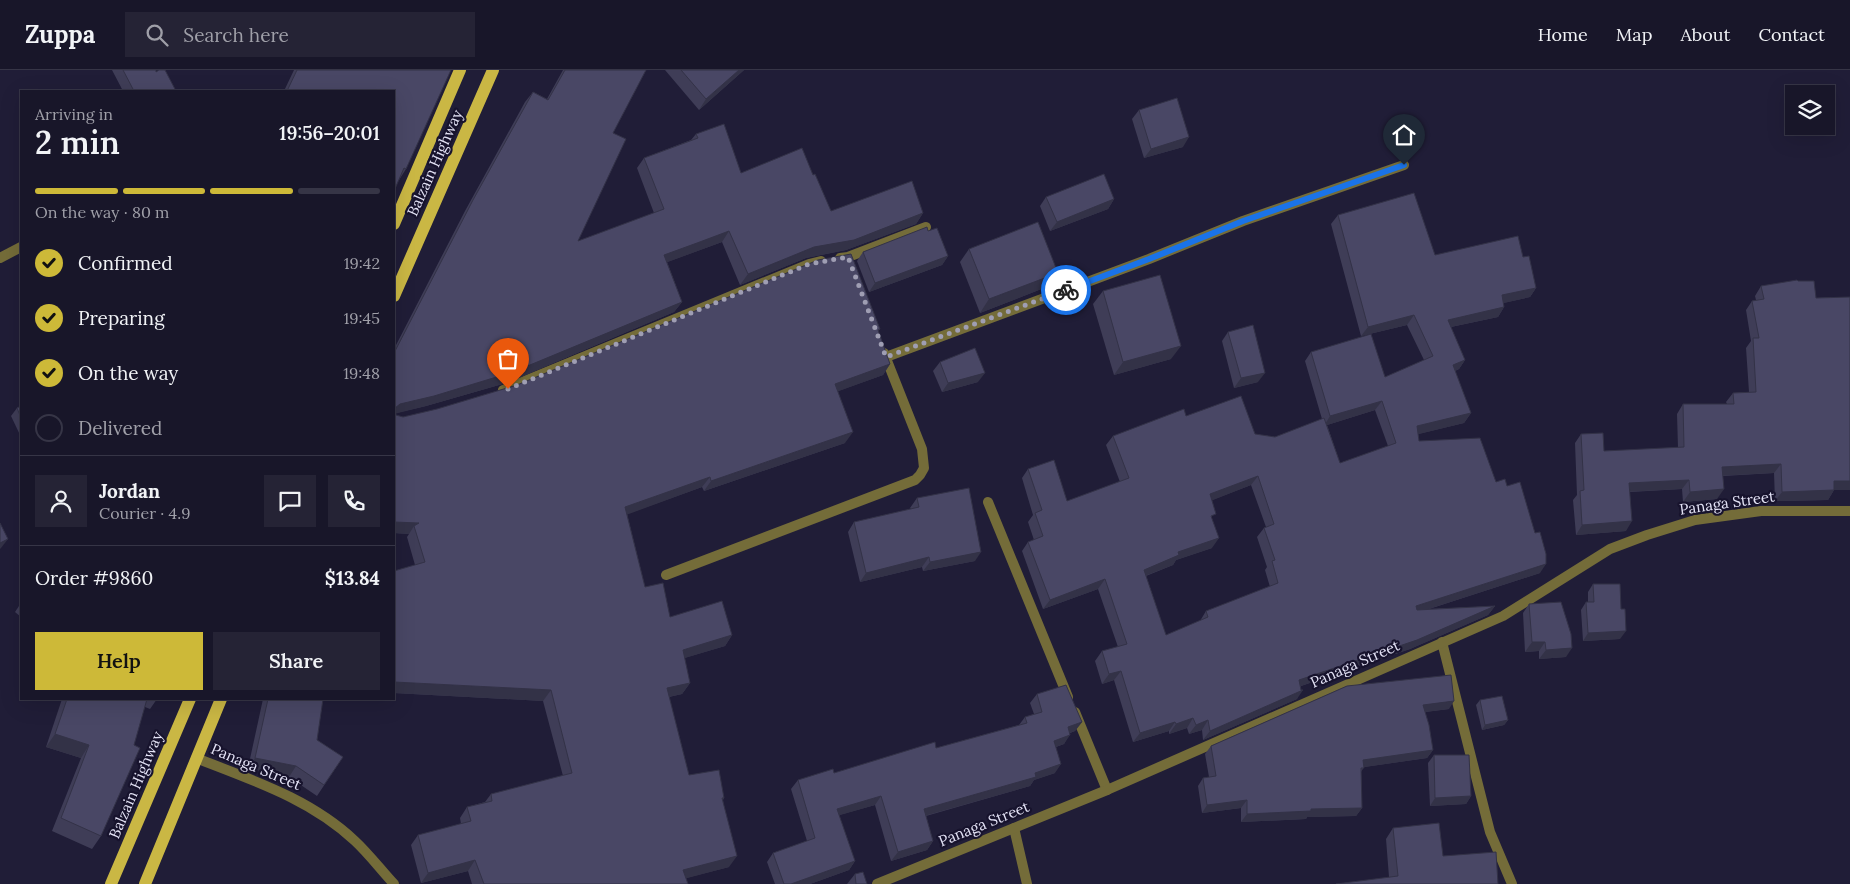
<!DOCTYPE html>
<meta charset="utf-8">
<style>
:root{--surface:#181629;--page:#252335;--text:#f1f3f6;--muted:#9f9fa8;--line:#363546;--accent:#cdb938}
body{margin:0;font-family:Lora,serif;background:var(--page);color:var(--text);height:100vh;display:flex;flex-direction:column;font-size:19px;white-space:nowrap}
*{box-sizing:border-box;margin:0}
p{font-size:16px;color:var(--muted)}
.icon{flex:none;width:28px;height:28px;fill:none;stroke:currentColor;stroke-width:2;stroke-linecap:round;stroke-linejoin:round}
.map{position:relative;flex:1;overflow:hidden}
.drawer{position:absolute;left:20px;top:20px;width:375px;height:610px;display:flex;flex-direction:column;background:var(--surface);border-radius:0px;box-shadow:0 5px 20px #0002,0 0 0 1px var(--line)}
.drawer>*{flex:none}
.tools{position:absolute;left:1785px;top:15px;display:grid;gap:10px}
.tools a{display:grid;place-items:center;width:50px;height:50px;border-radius:0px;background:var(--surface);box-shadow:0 5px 20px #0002,0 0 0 1px var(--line);font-size:25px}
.pin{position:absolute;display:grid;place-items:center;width:42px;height:42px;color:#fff;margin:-51px -21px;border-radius:50% 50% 50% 0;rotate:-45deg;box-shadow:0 0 5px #0007}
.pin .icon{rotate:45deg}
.courier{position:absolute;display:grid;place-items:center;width:50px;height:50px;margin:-25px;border:4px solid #1a73e8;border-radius:50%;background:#fff;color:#222;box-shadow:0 1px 6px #0007}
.headline em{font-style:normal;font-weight:600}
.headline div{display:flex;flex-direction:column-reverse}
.headline{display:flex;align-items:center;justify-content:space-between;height:85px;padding:0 15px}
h1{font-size:32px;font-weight:600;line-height:38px}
.bar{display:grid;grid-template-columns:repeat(4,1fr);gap:8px 5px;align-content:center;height:60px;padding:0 15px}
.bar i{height:6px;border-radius:4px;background:var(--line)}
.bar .selected{background:var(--accent)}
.bar p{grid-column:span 4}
.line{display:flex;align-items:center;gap:12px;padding:0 15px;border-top:1px solid var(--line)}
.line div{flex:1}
.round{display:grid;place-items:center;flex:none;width:52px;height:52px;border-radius:0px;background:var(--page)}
ol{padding:0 15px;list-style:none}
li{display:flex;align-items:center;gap:15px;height:55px}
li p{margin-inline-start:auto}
li .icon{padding:5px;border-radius:50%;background:var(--accent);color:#111;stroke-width:4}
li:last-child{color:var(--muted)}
li i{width:28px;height:28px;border:2px solid var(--line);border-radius:50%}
.cta{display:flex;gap:10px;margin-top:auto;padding:10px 15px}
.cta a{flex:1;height:58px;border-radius:0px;background:var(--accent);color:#111;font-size:20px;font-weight:600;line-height:58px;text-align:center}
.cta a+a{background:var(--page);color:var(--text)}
header{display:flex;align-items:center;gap:30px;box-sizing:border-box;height:70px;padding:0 25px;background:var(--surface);border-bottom:1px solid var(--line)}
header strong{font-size:24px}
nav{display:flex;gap:28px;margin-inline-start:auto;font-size:18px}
.search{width:350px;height:45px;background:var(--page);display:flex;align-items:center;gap:12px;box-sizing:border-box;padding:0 18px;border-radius:0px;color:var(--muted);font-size:19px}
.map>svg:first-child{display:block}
</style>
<header>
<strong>Zuppa</strong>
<div class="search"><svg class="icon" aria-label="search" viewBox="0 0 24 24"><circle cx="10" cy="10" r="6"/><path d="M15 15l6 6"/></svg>Search here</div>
<nav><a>Home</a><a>Map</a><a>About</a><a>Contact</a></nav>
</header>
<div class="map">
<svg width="1850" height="814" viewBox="0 0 1850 814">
<rect width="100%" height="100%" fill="#201d37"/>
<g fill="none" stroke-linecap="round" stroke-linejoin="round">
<g stroke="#746c39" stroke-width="10">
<polyline points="0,188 21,177"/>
<polyline points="840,188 848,187 926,157"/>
<polyline points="886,287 1149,189 1243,151 1404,95"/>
<polyline points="503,320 809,194 821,191"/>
<polyline points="988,432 1068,627"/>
<polyline points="666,505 915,410 920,405 924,398 922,379 884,283"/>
<polyline points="1442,572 1490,762 1512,814"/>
<polyline points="1075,642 1107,720"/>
<path d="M196,688C252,710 311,729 355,771C369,784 381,800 394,814"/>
<polyline points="1014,758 1027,814"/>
<polyline points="877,814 1107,720 1503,546 1610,479 1647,465 1695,450 1761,441 1850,441"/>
</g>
<g stroke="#cab744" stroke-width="12">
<polyline points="394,154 460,0"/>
<polyline points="394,226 493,0"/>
<polyline points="111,814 190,629"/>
<polyline points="145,814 221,629"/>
</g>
</g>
<g fill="#3f3d57" fill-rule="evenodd">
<polygon points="112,0 156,0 156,2 176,21 123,21"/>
<polygon points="294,0 451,0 406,99 399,110 394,21 284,21"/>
<polygon points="563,0 646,0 613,63 578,171 654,143 637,98 644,88 691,70 696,64 741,103 813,105 831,141 923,143 916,154 846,180 806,188 740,215 722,172 667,192 682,232 674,242 506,313 426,336 396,343 396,345 403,347 880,259 878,261 890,294 883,305 838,321 845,373 704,421 702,417 627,444 645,517 670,547 732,565 725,576 684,588 690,613 682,624 669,627 689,705 724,728 723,730 729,797 686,808 688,814 472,814 468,801 421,813 411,775 418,765 461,754 460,748 467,737 485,732 491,724 563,706 543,631 394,623 394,501 415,495 407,467 409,464 394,463 394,279 465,141 525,32 533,22 547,29"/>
<polygon points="665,0 744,0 699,40"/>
<polygon points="1139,40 1183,77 1144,88 1132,49"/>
<polygon points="1046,127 1114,129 1108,139 1050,161 1040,136"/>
<path d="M1338,145L1435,185L1523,187L1536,218L1530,227L1503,233L1504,237L1498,247L1451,257L1465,290L1459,299L1455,301L1471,343L1464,353L1418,364L1419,371L1496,412L1507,416L1540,503L1429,539L1495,536L1488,545L1410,579L1301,616L1297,629L1203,670L1202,660L1189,664L1187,658L1169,664V661L1133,672L1114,610L1102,614L1095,591L1102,581L1118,577L1098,519L1043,539L1022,481L1028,472L1034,470L1028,452L1033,445L1022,408L1028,399L1067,431L1120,412L1106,375L1113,366L1186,346L1255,364L1275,367L1322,349L1305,291L1311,282L1385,307L1424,290L1407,255L1361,266L1331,154ZM1375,340L1388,376L1340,393L1327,355ZM1251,415L1266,457L1264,458L1257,467L1267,497L1265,500L1270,517L1206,541L1200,551L1166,565L1146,506L1173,495L1176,490L1212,478V430Z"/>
<polygon points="928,161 948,186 942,195 869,222 857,191 863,182"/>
<polygon points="969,179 1049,216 980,243 960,192"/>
<polygon points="1798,211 1816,228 1850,227 1850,420 1834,420 1828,430 1775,431 1774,403 1723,406 1717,429 1683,432 1682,419 1630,422 1626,461 1576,465 1573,430 1577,425 1575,373 1581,364 1604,381 1678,378 1677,344 1683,334 1727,334 1726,332 1733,323 1749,322 1746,278 1751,271 1746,240 1752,231 1756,230 1755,226 1761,216"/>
<polygon points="1103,221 1171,289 1114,305 1093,234"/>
<polygon points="1228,262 1258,312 1234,318 1222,271"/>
<polygon points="940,292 978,312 942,322 933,301"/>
<polygon points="21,336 21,367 11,346 17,338"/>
<polygon points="917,428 975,491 923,501 922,497 860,512 848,462 854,452 911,439 910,438"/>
<polygon points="1593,514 1620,569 1583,571 1581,540 1586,532 1588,532 1588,522"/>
<polygon points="21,533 21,547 15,542"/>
<polygon points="1529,534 1566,587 1539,589 1539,581 1525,582 1523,543"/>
<polygon points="1347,616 1449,639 1425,642 1433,680 1427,688 1364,697 1361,702 1362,738 1356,746 1307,747 1306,749 1241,752 1241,738 1202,743 1198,716 1203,708 1209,707 1205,684 1211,676"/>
<polygon points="1037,624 1082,652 1075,661 1070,663 1064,674 1056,677 1055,703 1034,710 1030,716 926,746 933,771 927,780 891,791 875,735 839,745 855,791 849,800 810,814 775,814 767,792 773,783 807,771 791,719 798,710 834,703 936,678 1019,655 1025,647 1034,644 1030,633"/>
<polygon points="62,629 157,629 150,639 145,637 101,766 92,779 52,761 81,688 46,677"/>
<polygon points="263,629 323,629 317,670 343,687 317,726 289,707 248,698"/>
<polygon points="1480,630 1508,650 1504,655 1482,660 1476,635"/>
<polygon points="1434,685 1471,726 1466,734 1430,736 1428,693"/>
<polygon points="1393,758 1443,786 1498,814 1389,807 1386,769"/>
<polygon points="855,804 867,814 847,814"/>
</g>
<g fill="#333247">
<polygon points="739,0 744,0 699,40 706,29"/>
<polygon points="1189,67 1183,77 1144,88 1151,79"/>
<polygon points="1114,129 1108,139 1050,161 1057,152"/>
<polygon points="923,143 916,154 846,180 806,188 740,215 748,204 814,177"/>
<polygon points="729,161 722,172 657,196 664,185"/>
<polygon points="948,186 942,195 869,222 875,213"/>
<polygon points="1058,203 1049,216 980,243 989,229"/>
<polygon points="1536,218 1530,227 1495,235 1502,225"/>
<polygon points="682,232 674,242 506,313 426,336 394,344 395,338 400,334"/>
<polygon points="1504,237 1498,247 1441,259 1448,250"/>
<polygon points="1414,245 1407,255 1361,266 1368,257"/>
<polygon points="1181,276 1171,289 1114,305 1123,292"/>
<polygon points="1465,290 1459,299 1447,304 1453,295"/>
<polygon points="890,294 883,305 828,325 835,314"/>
<polygon points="985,303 978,312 942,322 948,313"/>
<polygon points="1265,303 1258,312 1234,318 1241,308"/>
<polygon points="1382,331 1375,340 1324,356 1330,346"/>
<polygon points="1471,343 1464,353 1411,366 1417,356"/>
<polygon points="853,362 845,373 704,421 711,411"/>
<polygon points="1781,394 1774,403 1716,406 1722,397"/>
<polygon points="1258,406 1251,415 1203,434 1210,424"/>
<polygon points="710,407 702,417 618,448 625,437"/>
<polygon points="1689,410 1682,419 1623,422 1629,413"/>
<polygon points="1834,411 1850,411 1850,420 1834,420 1828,430 1775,431 1782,422"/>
<polygon points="1724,419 1717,429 1683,432 1690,422"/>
<polygon points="1632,451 1626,461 1576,465 1582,455"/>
<polygon points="394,452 419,453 414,456 409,464 394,463"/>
<polygon points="1219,468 1212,478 1176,490 1173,495 1137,509 1144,500 1178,482"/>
<polygon points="8,469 1,478 0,479 0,473"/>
<polygon points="981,482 975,491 923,501 930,492"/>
<polygon points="929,487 922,497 860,512 866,503"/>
<polygon points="1546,494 1540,503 1410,545 1416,536"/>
<polygon points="1105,509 1098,519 1043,539 1050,530"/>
<polygon points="1495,536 1488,545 1410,579 1292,619 1299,610"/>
<polygon points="1626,561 1620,569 1583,571 1588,563"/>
<polygon points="732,565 725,576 675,591 683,580"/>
<polygon points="1532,572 1545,572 1539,581 1525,582"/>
<polygon points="1572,578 1566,587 1539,589 1546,580"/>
<polygon points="1121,601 1114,610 1102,614 1109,604"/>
<polygon points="394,612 551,620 543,631 394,623"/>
<polygon points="690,613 682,624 659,629 667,618"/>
<polygon points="1303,620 1297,629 1203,670 1210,661"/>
<polygon points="1454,631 1449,639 1417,643 1423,635"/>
<polygon points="1193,648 1187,658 1169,664 1176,654"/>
<polygon points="1208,650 1202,660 1189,664 1196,655"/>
<polygon points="1508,650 1504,655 1482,660 1485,655"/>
<polygon points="1082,652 1075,661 1061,666 1068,657"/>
<polygon points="1175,652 1169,661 1133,672 1140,663"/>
<polygon points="55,664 89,675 81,688 46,677"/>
<polygon points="1070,665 1064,674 1047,680 1054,671"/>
<polygon points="1433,680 1427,688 1358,698 1363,690"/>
<polygon points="255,688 296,696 289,707 248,698"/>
<polygon points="1061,694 1055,703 1034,710 1030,716 917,748 924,739"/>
<polygon points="881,726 875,735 830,748 837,739"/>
<polygon points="1471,726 1466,734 1430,736 1435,728"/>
<polygon points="1247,730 1241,738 1202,743 1207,735"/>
<polygon points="1362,738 1356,746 1307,747 1306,749 1241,752 1247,744 1311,739"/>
<polygon points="933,771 927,780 891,791 898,782"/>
<polygon points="737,786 729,797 676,811 683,800"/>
<polygon points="475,790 468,801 421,813 428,803"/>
<polygon points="855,791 849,800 810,814 791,814"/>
</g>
<g fill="#494765" stroke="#333247" fill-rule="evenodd">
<polygon points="123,0 156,0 156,2 159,0 165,0 176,21 134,21"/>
<polygon points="297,0 451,0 406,99 404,98 394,121 394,21 287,21"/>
<polygon points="565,0 646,0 613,63 626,69 578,171 664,139 644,88 698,68 696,64 724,54 741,103 802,78 813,105 815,104 831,141 912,111 923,143 854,170 814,177 748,204 729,161 697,173 664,185 682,232 513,302 434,326 400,334 395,338 396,345 403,347 437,339 517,315 818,190 851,184 880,259 878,260 890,294 835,314 853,362 711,411 710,407 625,437 645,517 663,513 670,547 722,531 732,565 683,580 690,613 667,618 689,705 719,700 724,728 722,728 737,786 683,800 688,814 484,814 475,790 428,803 418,765 471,751 467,737 492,731 491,724 572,703 551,620 394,612 394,501 425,492 414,456 419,453 394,452 394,283 473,130 533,22 548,30"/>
<polygon points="681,0 739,0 706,29"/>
<polygon points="1177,28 1189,67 1151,79 1139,40"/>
<polygon points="1104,104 1114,129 1057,152 1046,127"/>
<path d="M1414,123L1435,185L1518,166L1523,187L1529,186L1536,218L1502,225L1504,237L1448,250L1465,290L1453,295L1471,343L1417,356L1419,371L1480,368L1496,412L1505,409L1507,416L1520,412L1535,463L1540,462L1546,484V494L1416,536L1417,540L1495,536L1417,570L1299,610L1301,620H1303L1210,661L1208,650L1196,655L1193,648L1176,654L1175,652L1140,663L1121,601L1109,604L1102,581L1127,574L1105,509L1050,530L1028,472L1043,466L1035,443L1042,440L1028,399L1054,390L1067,431L1129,408L1113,366L1184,339L1186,346L1241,326L1255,364L1275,367L1324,348L1340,393L1396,373L1382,331L1330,346L1311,282L1371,264L1385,307L1433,286L1414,245L1368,257L1338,145ZM1258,406L1274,454L1264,458L1275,490L1272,491L1278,513L1206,541L1208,547L1166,565L1144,500L1179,485L1178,482L1219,468L1211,446L1216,444L1210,424Z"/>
<polygon points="1038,152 1058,203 989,229 969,179"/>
<polygon points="927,157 928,161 937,158 948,186 875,213 863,182"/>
<polygon points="1160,205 1181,276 1123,292 1103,221"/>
<polygon points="1797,210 1798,211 1814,211 1816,228 1850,227 1850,411 1834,411 1834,420 1782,422 1781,394 1722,397 1724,419 1690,422 1689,410 1629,413 1632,451 1582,455 1580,421 1584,420 1581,364 1603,363 1604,381 1684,377 1683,334 1734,334 1733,323 1756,322 1753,268 1759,268 1752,231 1764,229 1761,216"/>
<polygon points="1253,255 1265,303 1241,308 1228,262"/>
<polygon points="975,278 985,303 948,313 940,292"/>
<polygon points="21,336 21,348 17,338"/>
<polygon points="969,418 981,482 930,492 929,487 866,503 854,452 919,437 917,428"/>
<polygon points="0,453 8,469 0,473"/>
<polygon points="1593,514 1620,514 1621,539 1625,539 1626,561 1588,563 1586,532 1594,532"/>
<polygon points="1561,532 1571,564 1572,578 1546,580 1545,572 1532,572 1529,534"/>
<polygon points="1451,605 1454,631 1423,635 1429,655 1433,680 1363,690 1364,698 1361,698 1362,738 1311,739 1311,741 1247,744 1247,730 1207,735 1203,708 1216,706 1211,676 1347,616"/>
<polygon points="1066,615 1082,652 1068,657 1070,665 1054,671 1061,694 1035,703 1036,707 924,739 933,771 898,782 881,726 837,739 855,791 791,814 784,814 773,783 815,768 798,710 833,699 834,703 935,672 936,678 1027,653 1025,647 1042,642 1037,624"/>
<polygon points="1502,626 1508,650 1485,655 1480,630"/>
<polygon points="67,629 147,629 134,675 140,678 101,766 61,748 89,675 55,664"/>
<polygon points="268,629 323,629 317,670 343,687 324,715 296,696 255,688"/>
<polygon points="1434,685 1469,685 1471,726 1435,728"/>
<polygon points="1439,753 1443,786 1496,782 1498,814 1336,814 1398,806 1393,758"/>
<polygon points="863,802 867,814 856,814 855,804"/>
</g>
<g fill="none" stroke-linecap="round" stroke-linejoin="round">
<polyline stroke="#9f9eb3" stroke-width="5" stroke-dasharray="0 9" points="508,319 809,194 848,187 886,287 1066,220"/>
<polyline stroke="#1a73e8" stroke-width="6" points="1066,220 1149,189 1243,151 1404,95"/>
</g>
<g text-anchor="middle" stroke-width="4.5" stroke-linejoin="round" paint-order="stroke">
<g font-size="15" fill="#e4e3f6" stroke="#17132d">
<text transform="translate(435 93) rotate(-66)" y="5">Balzain Highway</text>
<text transform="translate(1727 433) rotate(-8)" y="5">Panaga Street</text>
<text transform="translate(1355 594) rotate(-24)" y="5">Panaga Street</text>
<text transform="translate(256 697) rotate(23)" y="5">Panaga Street</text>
<text transform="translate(136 715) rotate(-67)" y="5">Balzain Highway</text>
<text transform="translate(984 754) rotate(-22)" y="5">Panaga Street</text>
</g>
</g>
</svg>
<div class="tools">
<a><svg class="icon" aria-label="layers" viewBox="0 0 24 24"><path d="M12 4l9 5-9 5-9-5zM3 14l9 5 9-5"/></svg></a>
</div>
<div class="pin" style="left:508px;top:319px;background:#ea580c"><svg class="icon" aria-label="bag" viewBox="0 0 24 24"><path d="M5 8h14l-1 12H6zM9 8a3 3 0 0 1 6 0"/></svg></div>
<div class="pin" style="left:1404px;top:95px;background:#1f2937"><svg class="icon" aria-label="home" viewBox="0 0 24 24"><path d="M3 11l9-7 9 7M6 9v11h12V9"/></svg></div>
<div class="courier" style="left:1066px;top:220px"><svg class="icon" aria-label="bike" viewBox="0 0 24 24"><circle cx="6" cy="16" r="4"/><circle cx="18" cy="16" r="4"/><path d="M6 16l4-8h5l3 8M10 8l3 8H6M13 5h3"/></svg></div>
<section class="drawer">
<div class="headline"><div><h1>2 min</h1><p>Arriving in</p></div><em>19:56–20:01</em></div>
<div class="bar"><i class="selected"></i><i class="selected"></i><i class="selected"></i><i></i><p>On the way · 80 m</p></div>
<ol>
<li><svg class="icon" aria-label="check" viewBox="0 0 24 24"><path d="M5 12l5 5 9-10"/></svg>Confirmed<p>19:42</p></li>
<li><svg class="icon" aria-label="check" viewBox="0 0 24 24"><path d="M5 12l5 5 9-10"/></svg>Preparing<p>19:45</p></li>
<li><svg class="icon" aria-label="check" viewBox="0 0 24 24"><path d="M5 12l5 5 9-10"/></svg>On the way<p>19:48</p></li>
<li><i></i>Delivered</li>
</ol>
<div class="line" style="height:90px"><a class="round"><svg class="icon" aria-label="person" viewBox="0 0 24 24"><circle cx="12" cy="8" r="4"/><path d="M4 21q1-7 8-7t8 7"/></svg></a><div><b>Jordan</b><p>Courier · 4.9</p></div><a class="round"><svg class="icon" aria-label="chat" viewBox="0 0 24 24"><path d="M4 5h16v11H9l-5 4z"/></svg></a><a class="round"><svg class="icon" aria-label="phone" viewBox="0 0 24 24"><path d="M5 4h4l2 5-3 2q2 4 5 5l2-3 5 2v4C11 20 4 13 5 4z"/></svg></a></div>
<div class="line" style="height:65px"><div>Order #9860</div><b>$13.84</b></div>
<div class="cta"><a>Help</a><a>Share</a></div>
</section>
</div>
